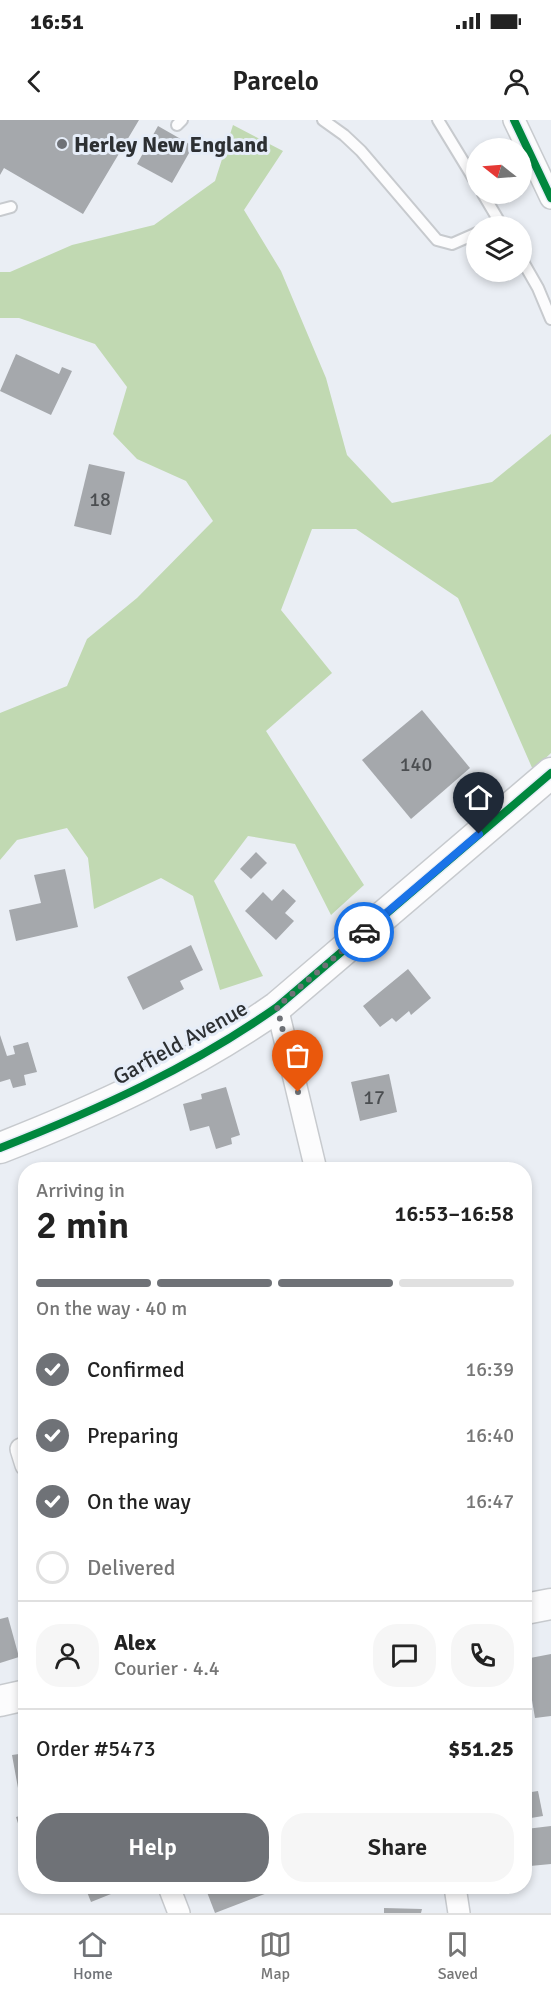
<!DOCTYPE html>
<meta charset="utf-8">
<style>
:root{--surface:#fff;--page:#f6f6f6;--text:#222;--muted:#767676;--line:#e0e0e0;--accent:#6f7277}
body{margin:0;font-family:Signika,sans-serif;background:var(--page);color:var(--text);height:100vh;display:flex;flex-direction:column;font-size:22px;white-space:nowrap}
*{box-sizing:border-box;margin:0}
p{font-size:20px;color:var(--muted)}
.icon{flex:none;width:33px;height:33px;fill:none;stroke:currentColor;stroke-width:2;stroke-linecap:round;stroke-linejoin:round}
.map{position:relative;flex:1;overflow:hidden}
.side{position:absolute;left:18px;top:1042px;width:514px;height:732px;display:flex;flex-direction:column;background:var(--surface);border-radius:24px;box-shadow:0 3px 9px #0003}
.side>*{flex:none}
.needle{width:39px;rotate:287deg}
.buttons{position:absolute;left:466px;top:18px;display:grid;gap:12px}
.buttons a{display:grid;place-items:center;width:66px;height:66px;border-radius:50%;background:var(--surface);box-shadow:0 3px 9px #0003;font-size:30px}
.pin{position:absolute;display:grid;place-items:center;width:51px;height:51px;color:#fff;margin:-62px -26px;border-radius:50% 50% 50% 0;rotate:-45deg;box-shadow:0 0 6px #0007}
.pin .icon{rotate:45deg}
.courier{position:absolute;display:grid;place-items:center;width:60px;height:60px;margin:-30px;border:4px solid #1a73e8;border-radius:50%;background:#fff;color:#222;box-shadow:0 2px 8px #0007}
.summary em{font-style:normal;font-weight:600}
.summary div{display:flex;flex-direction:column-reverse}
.summary{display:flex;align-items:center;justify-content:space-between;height:102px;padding:0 18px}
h1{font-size:39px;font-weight:600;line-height:45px}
.bar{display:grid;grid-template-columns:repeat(4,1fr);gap:9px 6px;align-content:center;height:72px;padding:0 18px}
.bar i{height:8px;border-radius:4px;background:var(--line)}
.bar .on{background:var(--accent)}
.bar p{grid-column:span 4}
.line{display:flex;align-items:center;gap:15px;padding:0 18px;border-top:2px solid var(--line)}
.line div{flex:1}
.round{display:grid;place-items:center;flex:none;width:63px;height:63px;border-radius:24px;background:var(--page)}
ol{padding:0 18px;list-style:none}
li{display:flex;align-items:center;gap:18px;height:66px}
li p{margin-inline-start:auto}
li .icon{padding:6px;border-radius:50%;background:var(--accent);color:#fff;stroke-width:4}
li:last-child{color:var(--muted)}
li i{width:33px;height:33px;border:3px solid var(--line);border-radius:50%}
.cta{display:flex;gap:12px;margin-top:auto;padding:12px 18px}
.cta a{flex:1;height:69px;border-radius:24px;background:var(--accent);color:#fff;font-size:24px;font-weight:600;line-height:69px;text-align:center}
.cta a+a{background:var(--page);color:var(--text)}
.status{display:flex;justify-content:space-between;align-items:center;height:42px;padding:0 30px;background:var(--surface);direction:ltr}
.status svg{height:16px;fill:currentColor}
header{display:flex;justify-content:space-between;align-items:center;height:78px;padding:0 18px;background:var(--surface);font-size:27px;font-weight:600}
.tabs{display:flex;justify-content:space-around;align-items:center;height:84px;border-top:2px solid var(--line);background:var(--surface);font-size:16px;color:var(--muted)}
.tabs a{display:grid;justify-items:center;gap:3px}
.tabs .on{color:var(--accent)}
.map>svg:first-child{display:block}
</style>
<div class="status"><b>16:51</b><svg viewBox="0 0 49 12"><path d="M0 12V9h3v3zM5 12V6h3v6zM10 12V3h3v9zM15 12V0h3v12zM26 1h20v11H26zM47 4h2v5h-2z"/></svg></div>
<header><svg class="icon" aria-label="back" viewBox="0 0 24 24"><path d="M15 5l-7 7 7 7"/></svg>Parcelo<svg class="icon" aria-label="person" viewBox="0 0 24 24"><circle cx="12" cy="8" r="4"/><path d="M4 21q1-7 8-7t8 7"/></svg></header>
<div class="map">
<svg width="551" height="1793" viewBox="0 0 551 1793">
<rect width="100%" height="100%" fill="#eaeef4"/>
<polygon fill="#c1d9b2" points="233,5 283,31 244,90 281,151 326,258 347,335 392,383 492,362 551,314 551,633 533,650 458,478 356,409 312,409 281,490 332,553 266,611 364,765 331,795 295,724 248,716 214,761 263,856 220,870 193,776 161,758 94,789 88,738 67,708 17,720 0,740 0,593 67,566 87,519 137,478 213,401 186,361 137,339 113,314 127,267 95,224 19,198 0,198 0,152 10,152 72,125 154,105 215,61"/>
<g fill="#a5a8ac">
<polygon points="0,0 139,0 83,94 4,48 0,55"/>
<polygon points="158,6 193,26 172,63 137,44"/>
<polygon points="16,234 59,254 62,247 72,251 51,295 0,271"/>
<polygon points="89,344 125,352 111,415 74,406"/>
<polygon points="422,590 470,648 411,699 362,640"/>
<polygon points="256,732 267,743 251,759 240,749"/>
<polygon points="65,749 78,807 16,821 9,790 41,783 34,755"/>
<polygon points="283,769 296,781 285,793 294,801 276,820 245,791 263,772 272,781"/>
<polygon points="191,825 203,850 180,861 184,869 143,890 127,857"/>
<polygon points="408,849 431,878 411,895 409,891 396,902 392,898 380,907 363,886"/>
<polygon points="0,915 7,936 15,934 13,926 28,922 37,952 24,955 26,965 13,968 10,959 0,962"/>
<polygon points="389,954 397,992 360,1001 351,962"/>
<polygon points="226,967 240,1015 231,1018 232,1024 216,1029 209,1006 190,1011 183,984 202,979 201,974"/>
<polygon points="8,1497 19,1537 0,1543 0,1499"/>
<polygon points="551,1534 551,1596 535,1598 525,1539"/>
<polygon points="26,1633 26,1681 24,1682 22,1667 18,1668 12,1635"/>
<polygon points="538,1671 543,1696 525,1699 525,1673"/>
<polygon points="26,1694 26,1708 20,1710 16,1697"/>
<polygon points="551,1706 551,1744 530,1746 526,1709"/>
<polygon points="26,1714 26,1727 21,1728 18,1716"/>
<polygon points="85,1767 119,1767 121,1770 91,1782"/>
<polygon points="205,1767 268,1767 270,1772 215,1793"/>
<polygon points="384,1788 422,1789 421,1793 384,1793"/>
</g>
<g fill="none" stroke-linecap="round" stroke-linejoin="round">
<defs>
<g id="lane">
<polyline points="323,0 344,15 361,31 437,120 452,124 477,113"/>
<polyline points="438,0 477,64"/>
<polyline points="177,5 182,0"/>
<polyline points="483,74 502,106"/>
<polyline points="0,90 11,87"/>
<polyline points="522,140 538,168 551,199"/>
</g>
<g id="street">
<polyline points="514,0 551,78"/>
<polyline points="277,887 316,1050"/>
<polyline points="21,1329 26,1345"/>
<polyline points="169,1767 179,1793"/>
<polyline points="455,1767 459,1793"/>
</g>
<g id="secondary">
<path d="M0,1028C97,990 192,947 277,887L551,653"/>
<polyline points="525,1489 551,1484"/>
<polyline points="0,1581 26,1575"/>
</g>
</defs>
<use href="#lane" stroke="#c7cace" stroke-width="14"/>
<use href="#street" stroke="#c7cace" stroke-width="24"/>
<use href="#secondary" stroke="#c7cace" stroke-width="33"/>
<use href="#lane" stroke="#fcfcfd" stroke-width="10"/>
<use href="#street" stroke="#fcfcfd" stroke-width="21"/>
<use href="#secondary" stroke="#fcfcfd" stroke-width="30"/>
<defs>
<g id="cycleway">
<polyline points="514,0 551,78"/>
<path d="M0,1028C97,990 192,947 277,887L551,653"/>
</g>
</defs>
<use href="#cycleway" stroke="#e6edf8" stroke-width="11"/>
<use href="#cycleway" stroke="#00873e" stroke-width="8"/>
</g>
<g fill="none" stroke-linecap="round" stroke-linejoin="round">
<polyline stroke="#6f7277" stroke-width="6" stroke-dasharray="0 10.8" points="298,972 277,887 364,812"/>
<polyline stroke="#1a73e8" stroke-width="8" points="364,812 479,714"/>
</g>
<circle fill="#6f7277" stroke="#e6edf8" stroke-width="2" cx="62" cy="24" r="6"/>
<g text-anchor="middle" stroke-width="6" stroke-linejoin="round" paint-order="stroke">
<g font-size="20" fill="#4b4e51">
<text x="100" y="386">18</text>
<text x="416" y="651">140</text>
<text x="374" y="984">17</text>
</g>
<g font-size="22" font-weight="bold" fill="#2d3033" stroke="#e6edf8" text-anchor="start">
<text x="74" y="32">Herley New England</text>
</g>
<g font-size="22" fill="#2d3033" stroke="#e6edf8">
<text transform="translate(180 922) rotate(-29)" y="8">Garfield Avenue</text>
</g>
</g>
</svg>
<div class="buttons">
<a><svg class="needle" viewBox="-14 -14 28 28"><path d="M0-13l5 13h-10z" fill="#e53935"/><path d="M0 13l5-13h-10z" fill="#767676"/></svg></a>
<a><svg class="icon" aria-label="layers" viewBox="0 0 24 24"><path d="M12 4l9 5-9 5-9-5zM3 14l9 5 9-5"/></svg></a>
</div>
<div class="pin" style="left:298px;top:972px;background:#ea580c"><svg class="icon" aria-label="bag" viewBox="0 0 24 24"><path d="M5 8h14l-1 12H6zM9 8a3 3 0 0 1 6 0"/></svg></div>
<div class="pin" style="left:479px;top:714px;background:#1f2937"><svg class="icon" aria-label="home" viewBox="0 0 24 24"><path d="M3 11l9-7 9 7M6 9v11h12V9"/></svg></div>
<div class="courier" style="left:364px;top:812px"><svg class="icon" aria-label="car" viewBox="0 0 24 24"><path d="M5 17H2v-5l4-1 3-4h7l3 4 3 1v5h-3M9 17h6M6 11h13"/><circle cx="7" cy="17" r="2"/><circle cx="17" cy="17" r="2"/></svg></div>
<section class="side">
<div class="summary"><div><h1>2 min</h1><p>Arriving in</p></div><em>16:53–16:58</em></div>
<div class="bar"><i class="on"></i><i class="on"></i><i class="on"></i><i></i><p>On the way · 40 m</p></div>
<ol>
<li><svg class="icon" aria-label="check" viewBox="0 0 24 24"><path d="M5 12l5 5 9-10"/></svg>Confirmed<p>16:39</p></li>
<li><svg class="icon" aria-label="check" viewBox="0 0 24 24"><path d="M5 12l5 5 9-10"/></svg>Preparing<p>16:40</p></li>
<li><svg class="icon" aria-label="check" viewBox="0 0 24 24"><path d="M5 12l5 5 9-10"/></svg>On the way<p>16:47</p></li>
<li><i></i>Delivered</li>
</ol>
<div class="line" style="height:108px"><a class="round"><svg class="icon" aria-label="person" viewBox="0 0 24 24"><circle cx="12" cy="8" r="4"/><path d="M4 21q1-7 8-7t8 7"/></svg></a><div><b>Alex</b><p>Courier · 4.4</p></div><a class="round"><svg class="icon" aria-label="chat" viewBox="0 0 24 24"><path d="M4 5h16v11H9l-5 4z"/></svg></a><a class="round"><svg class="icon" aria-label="phone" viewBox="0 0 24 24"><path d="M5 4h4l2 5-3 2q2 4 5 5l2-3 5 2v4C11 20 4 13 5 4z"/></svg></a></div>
<div class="line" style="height:78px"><div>Order #5473</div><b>$51.25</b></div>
<div class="cta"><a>Help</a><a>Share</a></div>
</section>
</div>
<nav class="tabs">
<a class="on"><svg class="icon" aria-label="home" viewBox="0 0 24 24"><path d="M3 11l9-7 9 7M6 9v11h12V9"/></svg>Home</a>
<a><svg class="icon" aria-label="map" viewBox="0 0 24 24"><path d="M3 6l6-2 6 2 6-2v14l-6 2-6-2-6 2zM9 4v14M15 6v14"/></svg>Map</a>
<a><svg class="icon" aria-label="saved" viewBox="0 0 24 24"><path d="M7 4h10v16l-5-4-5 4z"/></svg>Saved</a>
</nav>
